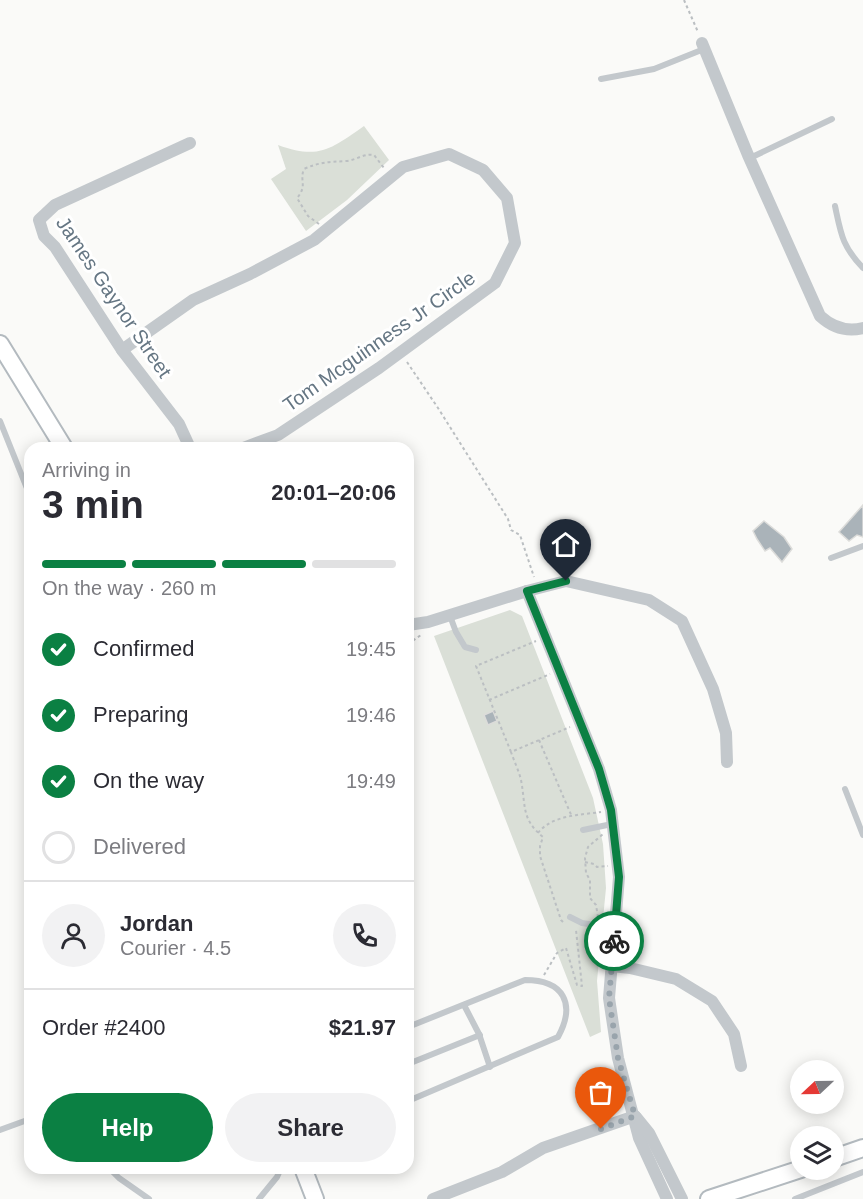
<!DOCTYPE html>
<meta charset="utf-8">
<style>
:root{--surface:#fff;--page:#f2f2f3;--text:#2b2b33;--muted:#7c7c81;--line:#e1e1e2;--accent:#0b8043}
body{margin:0;font-family:Helvetica,sans-serif;background:var(--page);color:var(--text);height:100vh;display:flex;flex-direction:column;font-size:22px;white-space:nowrap}
*{box-sizing:border-box;margin:0}
p{font-size:20px;color:var(--muted)}
.icon{flex:none;width:33px;height:33px;fill:none;stroke:currentColor;stroke-width:2;stroke-linecap:round;stroke-linejoin:round}
.map{position:relative;flex:1;overflow:hidden}
.side{position:absolute;left:24px;top:442px;width:390px;height:732px;display:flex;flex-direction:column;background:var(--surface);border-radius:18px;box-shadow:0 3px 15px #0003}
.side>*{flex:none}
.needle{width:39px;rotate:248deg}
.fabs{position:absolute;left:790px;top:1060px;display:grid;gap:12px}
.fabs a{display:grid;place-items:center;width:54px;height:54px;border-radius:50%;background:var(--surface);box-shadow:0 3px 15px #0003;font-size:30px}
.pin{position:absolute;display:grid;place-items:center;width:51px;height:51px;color:#fff;margin:-62px -26px;border-radius:50% 50% 50% 0;rotate:-45deg;box-shadow:0 0 6px #0007}
.pin .icon{rotate:45deg}
.courier{position:absolute;display:grid;place-items:center;width:60px;height:60px;margin:-30px;border:4px solid #0b8043;border-radius:50%;background:#fff;color:#222;box-shadow:0 2px 8px #0007}
.summary em{font-style:normal;font-weight:700}
.summary div{display:flex;flex-direction:column-reverse}
.summary{display:flex;align-items:center;justify-content:space-between;height:102px;padding:0 18px}
h1{font-size:39px;font-weight:700;line-height:45px}
.bar{display:grid;grid-template-columns:repeat(4,1fr);gap:9px 6px;align-content:center;height:72px;padding:0 18px}
.bar i{height:8px;border-radius:4px;background:var(--line)}
.bar .current{background:var(--accent)}
.bar p{grid-column:span 4}
.line{display:flex;align-items:center;gap:15px;padding:0 18px;border-top:2px solid var(--line)}
.line div{flex:1}
.round{display:grid;place-items:center;flex:none;width:63px;height:63px;border-radius:32px;background:var(--page)}
ol{padding:0 18px;list-style:none}
li{display:flex;align-items:center;gap:18px;height:66px}
li p{margin-inline-start:auto}
li .icon{padding:6px;border-radius:50%;background:var(--accent);color:#fff;stroke-width:4}
li:last-child{color:var(--muted)}
li i{width:33px;height:33px;border:3px solid var(--line);border-radius:50%}
.button{display:flex;gap:12px;margin-top:auto;padding:12px 18px}
.button a{flex:1;height:69px;border-radius:36px;background:var(--accent);color:#fff;font-size:24px;font-weight:700;line-height:69px;text-align:center}
.button a+a{background:var(--page);color:var(--text)}
.map>svg:first-child{display:block}
</style>
<div class="map">
<svg width="863" height="1199" viewBox="0 0 863 1199">
<rect width="100%" height="100%" fill="#fafaf8"/>
<g fill="#dadfd7">
<path d="M364,126L389,160L347,200L306,231L271,179L286,169L278,145C319,160 331,149 364,126Z"/>
<polygon points="510,610 522,616 593,798 603,844 606,888 597,981 601,1032 590,1037 434,636"/>
</g>
<g fill="#aab3b9" stroke="#dcdcda" stroke-width="1.5">
<polygon points="863,505 863,537 857,535 849,541 839,532"/>
<polygon points="764,521 784,537 792,549 782,562 770,548 765,551 757,539 753,531"/>
<polygon points="493,711 497,721 488,725 484,715"/>
</g>
<g fill="none" stroke-linecap="round" stroke-linejoin="round">
<defs>
<g id="secondary">
<polyline points="0,344 64,448"/>
<polyline points="834,1158 863,1148"/>
<polyline points="303,1168 315,1199"/>
<polyline points="709,1199 801,1169"/>
</g>
</defs>
<use href="#secondary" stroke="#b3babf" stroke-width="20"/>
<g stroke="#bbbfc2" stroke-width="2" stroke-dasharray="3 3" stroke-linecap="butt">
<polyline points="684,0 698,32"/>
<path d="M319,224L308,216L297,198C308,185 299,181 304,169C319,162 330,162 346,161C357,160 364,153 374,155L384,168"/>
<polyline points="407,362 438,408 508,519 511,530 520,535 534,577"/>
<polyline points="408,644 421,635"/>
<polyline points="489,700 550,674"/>
<polyline points="539,740 572,817"/>
<polyline points="511,752 476,666 536,641"/>
<path d="M538,833C552,815 580,815 601,812"/>
<polyline points="585,862 594,864 597,867 608,866"/>
<polyline points="598,917 596,905 590,898 590,880 586,873 585,858 588,847 603,834"/>
<path d="M563,922L561,920L540,856V846L543,837C521,819 526,806 521,780C519,771 514,761 511,752L570,727"/>
<polyline points="544,975 557,953 566,948 577,985 582,986 576,930"/>
</g>
<g stroke="#c3c8cc" stroke-width="6">
<polyline points="601,79 654,69 704,49"/>
<polyline points="750,158 832,119"/>
<path d="M835,206C841,234 842,246 863,268"/>
<polyline points="0,421 30,496"/>
<polyline points="831,558 863,546"/>
<polyline points="450,616 456,632 465,647 476,650"/>
<polyline points="845,789 863,835"/>
<polyline points="583,830 612,824"/>
<polyline points="570,917 582,923 615,928"/>
<polyline points="464,1005 479,1034 490,1067"/>
<path d="M408,1027L525,980C564,980 576,1004 558,1037L408,1101"/>
<polyline points="408,1064 480,1035"/>
<polyline points="0,1130 30,1119"/>
<polyline points="109,1168 119,1178 149,1199"/>
<polyline points="259,1199 277,1177 281,1168"/>
<polyline points="795,1199 863,1172"/>
</g>
<g stroke="#c3c8cc" stroke-width="12">
<path d="M702,43L748,155L820,316C832,327 847,332 863,328"/>
<polyline points="122,350 193,300 250,274 314,240 403,167 449,154 483,170 507,198 515,243 495,283 379,368 278,435 243,448"/>
<polyline points="190,448 179,424 122,350 55,247 44,236 39,220 55,205 190,143"/>
<polyline points="527,591 599,769 611,810 619,877 609,998 618,1058 639,1138 667,1199"/>
<polyline points="408,625 428,622 527,591 566,581 649,600 682,621 713,689 726,733 727,762"/>
<polyline points="612,966 630,968 676,979 712,1001 734,1034 741,1066"/>
<polyline points="636,1117 649,1133 682,1199"/>
<polyline points="433,1199 502,1172 543,1148 635,1116"/>
</g>
<use href="#secondary" stroke="#fff" stroke-width="16"/>
</g>
<g fill="none" stroke-linecap="round" stroke-linejoin="round">
<polyline stroke="#99a4ac" stroke-width="6" stroke-dasharray="0 10.8" points="601,1129 635,1116 618,1058 609,998 614,941"/>
<polyline stroke="#0b8043" stroke-width="8" points="566,581 527,591 599,769 611,810 619,877 614,941"/>
</g>
<g text-anchor="middle" stroke-width="6" stroke-linejoin="round" paint-order="stroke">
<g font-size="20" fill="#657683" stroke="#fff">
<text transform="translate(114 297) rotate(56)" y="7">James Gaynor Street</text>
<text transform="translate(379 341) rotate(-35)" y="7">Tom Mcguinness Jr Circle</text>
</g>
</g>
</svg>
<div class="fabs">
<a><svg class="needle" viewBox="-14 -14 28 28"><path d="M0-13l5 13h-10z" fill="#e53935"/><path d="M0 13l5-13h-10z" fill="#7c7c81"/></svg></a>
<a><svg class="icon" aria-label="layers" viewBox="0 0 24 24"><path d="M12 4l9 5-9 5-9-5zM3 14l9 5 9-5"/></svg></a>
</div>
<div class="pin" style="left:601px;top:1129px;background:#ea580c"><svg class="icon" aria-label="bag" viewBox="0 0 24 24"><path d="M5 8h14l-1 12H6zM9 8a3 3 0 0 1 6 0"/></svg></div>
<div class="pin" style="left:566px;top:581px;background:#1f2937"><svg class="icon" aria-label="home" viewBox="0 0 24 24"><path d="M3 11l9-7 9 7M6 9v11h12V9"/></svg></div>
<div class="courier" style="left:614px;top:941px"><svg class="icon" aria-label="bike" viewBox="0 0 24 24"><circle cx="6" cy="16" r="4"/><circle cx="18" cy="16" r="4"/><path d="M6 16l4-8h5l3 8M10 8l3 8H6M13 5h3"/></svg></div>
<section class="side">
<div class="summary"><div><h1>3 min</h1><p>Arriving in</p></div><em>20:01–20:06</em></div>
<div class="bar"><i class="current"></i><i class="current"></i><i class="current"></i><i></i><p>On the way · 260 m</p></div>
<ol>
<li><svg class="icon" aria-label="check" viewBox="0 0 24 24"><path d="M5 12l5 5 9-10"/></svg>Confirmed<p>19:45</p></li>
<li><svg class="icon" aria-label="check" viewBox="0 0 24 24"><path d="M5 12l5 5 9-10"/></svg>Preparing<p>19:46</p></li>
<li><svg class="icon" aria-label="check" viewBox="0 0 24 24"><path d="M5 12l5 5 9-10"/></svg>On the way<p>19:49</p></li>
<li><i></i>Delivered</li>
</ol>
<div class="line" style="height:108px"><a class="round"><svg class="icon" aria-label="person" viewBox="0 0 24 24"><circle cx="12" cy="8" r="4"/><path d="M4 21q1-7 8-7t8 7"/></svg></a><div><b>Jordan</b><p>Courier · 4.5</p></div><a class="round"><svg class="icon" aria-label="phone" viewBox="0 0 24 24"><path d="M5 4h4l2 5-3 2q2 4 5 5l2-3 5 2v4C11 20 4 13 5 4z"/></svg></a></div>
<div class="line" style="height:78px"><div>Order #2400</div><b>$21.97</b></div>
<div class="button"><a>Help</a><a>Share</a></div>
</section>
</div>
